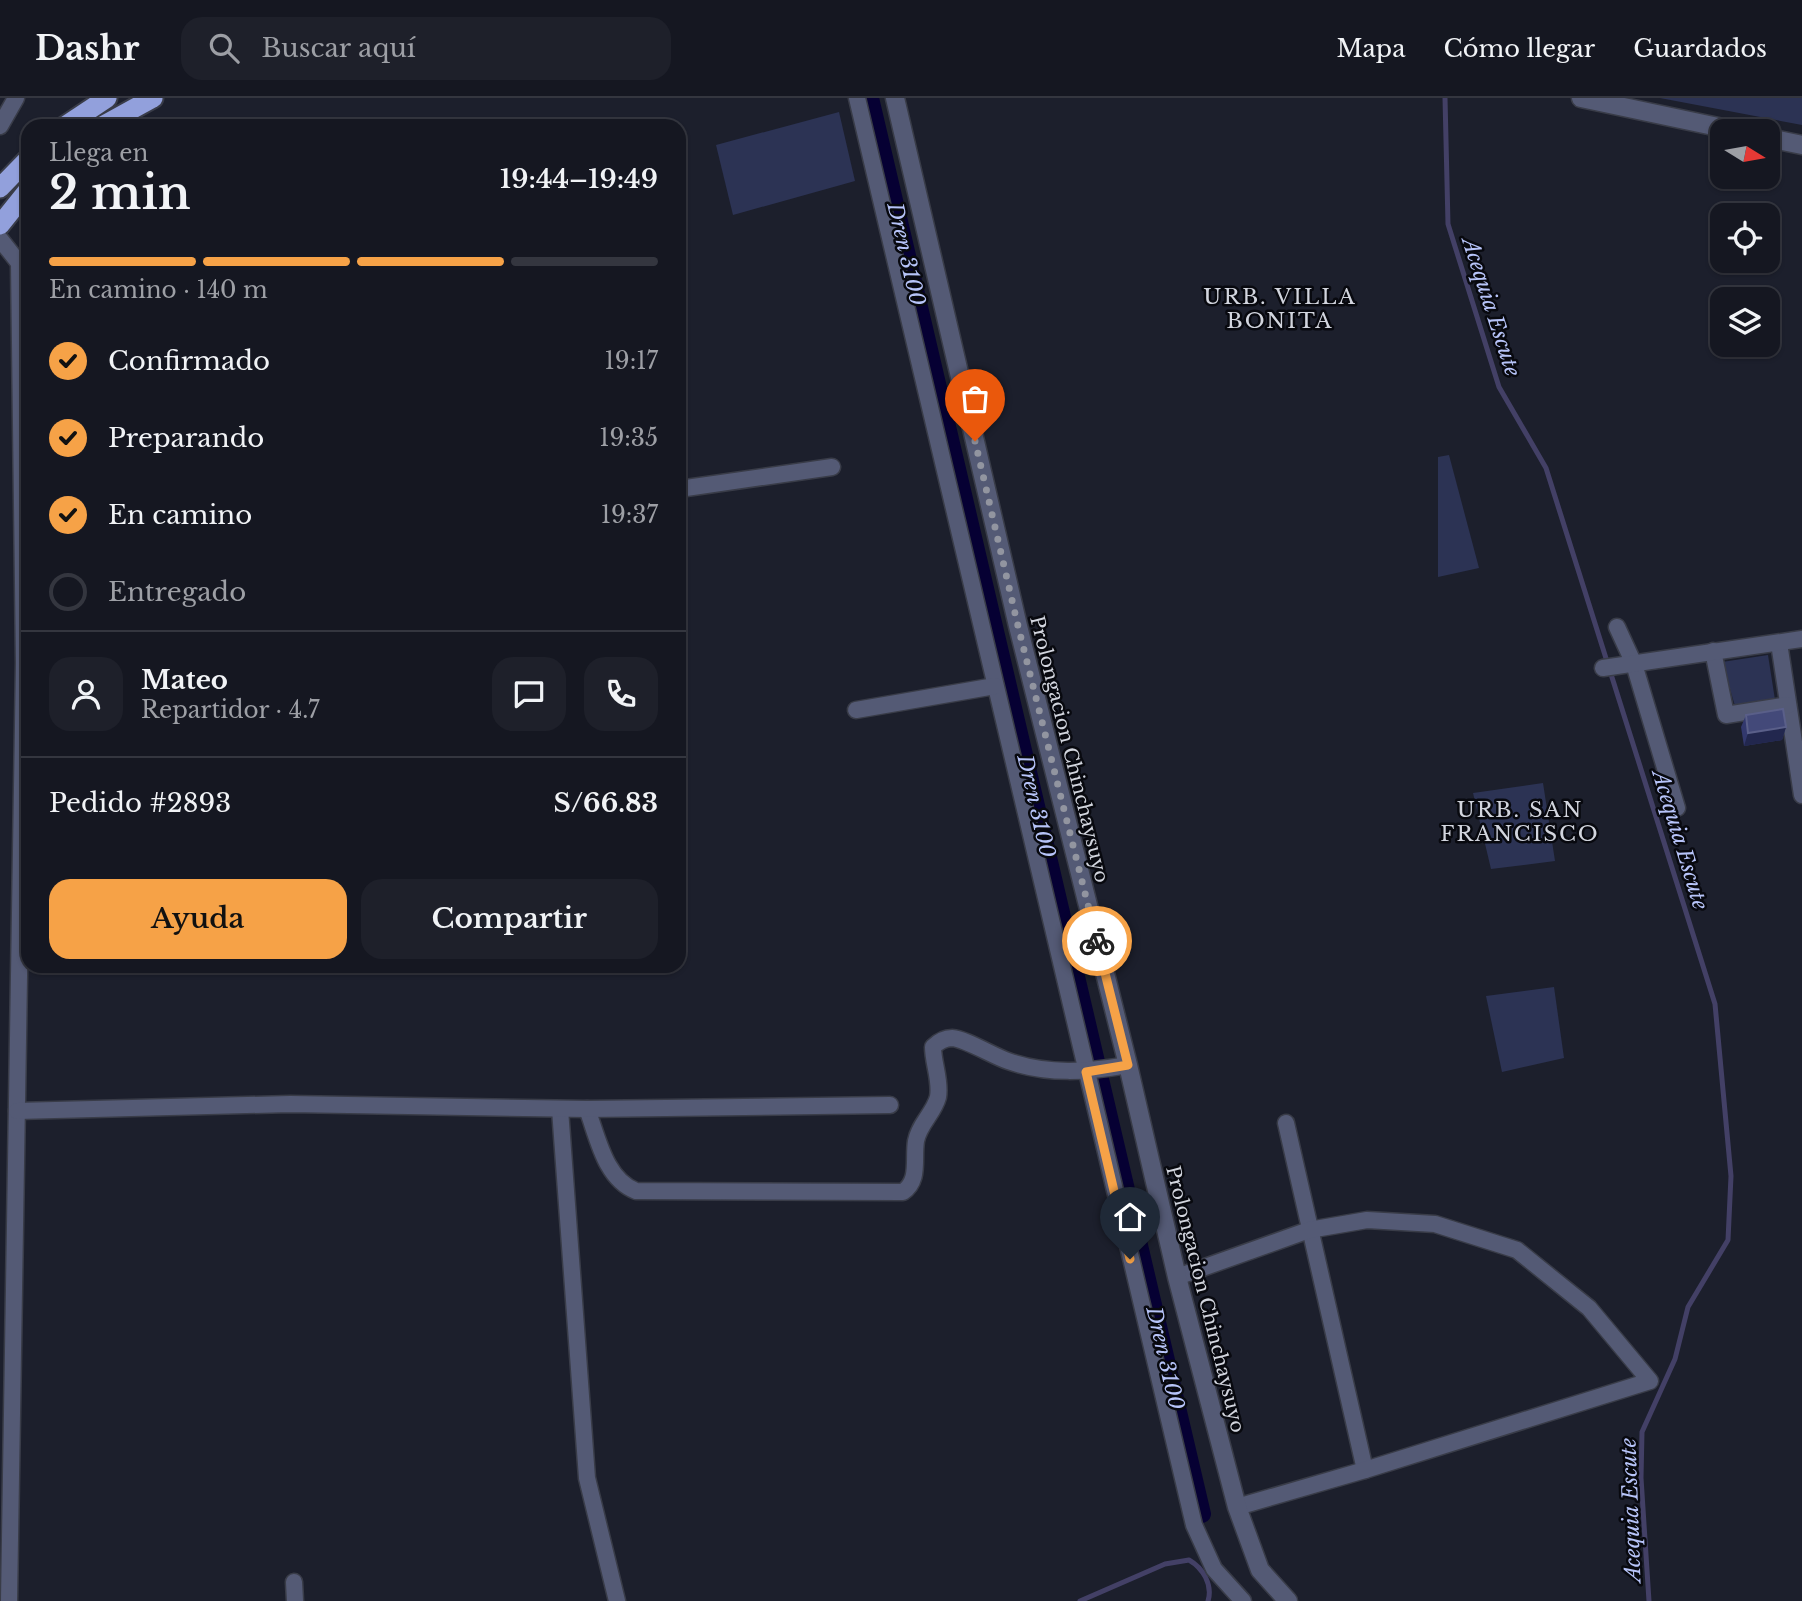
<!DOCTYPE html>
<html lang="es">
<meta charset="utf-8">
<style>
:root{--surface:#151721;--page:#1e202a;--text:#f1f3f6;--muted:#9d9fa5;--line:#34363f;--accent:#f6a247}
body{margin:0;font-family:"Libre Baskerville",serif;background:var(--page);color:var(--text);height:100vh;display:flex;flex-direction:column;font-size:26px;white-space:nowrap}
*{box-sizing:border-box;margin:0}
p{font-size:23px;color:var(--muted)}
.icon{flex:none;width:38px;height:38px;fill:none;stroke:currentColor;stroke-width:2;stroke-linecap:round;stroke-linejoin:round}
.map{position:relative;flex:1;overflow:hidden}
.side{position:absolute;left:21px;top:21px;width:665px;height:854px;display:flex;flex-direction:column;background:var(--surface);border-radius:21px;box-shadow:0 2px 5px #0004,0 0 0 2px var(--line)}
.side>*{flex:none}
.needle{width:46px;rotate:101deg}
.tools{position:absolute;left:1710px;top:21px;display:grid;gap:14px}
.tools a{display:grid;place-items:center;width:70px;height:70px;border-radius:14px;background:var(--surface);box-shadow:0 2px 5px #0004,0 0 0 2px var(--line);font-size:35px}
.pin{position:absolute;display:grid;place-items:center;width:60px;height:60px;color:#fff;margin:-72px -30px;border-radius:50% 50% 50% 0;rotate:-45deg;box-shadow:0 0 7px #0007}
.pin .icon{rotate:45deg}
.courier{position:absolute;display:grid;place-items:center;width:70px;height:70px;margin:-35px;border:5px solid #f6a247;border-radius:50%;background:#fff;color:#222;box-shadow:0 2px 9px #0007}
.headline em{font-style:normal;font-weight:600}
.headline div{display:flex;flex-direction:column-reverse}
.headline{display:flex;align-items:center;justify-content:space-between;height:119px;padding:0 28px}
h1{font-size:46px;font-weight:600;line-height:52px}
.bar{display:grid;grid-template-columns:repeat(4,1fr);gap:10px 7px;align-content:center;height:84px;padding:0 28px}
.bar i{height:9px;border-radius:5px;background:var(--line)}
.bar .current{background:var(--accent)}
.bar p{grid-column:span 4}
.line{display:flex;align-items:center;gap:18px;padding:0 28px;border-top:2px solid var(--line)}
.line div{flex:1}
.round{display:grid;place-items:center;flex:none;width:74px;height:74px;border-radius:21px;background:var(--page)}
ol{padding:0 28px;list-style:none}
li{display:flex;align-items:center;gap:21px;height:77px}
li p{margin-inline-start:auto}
li .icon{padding:7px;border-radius:50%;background:var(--accent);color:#111;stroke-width:4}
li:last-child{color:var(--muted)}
li i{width:38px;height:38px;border:4px solid var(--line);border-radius:50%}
.cta{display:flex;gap:14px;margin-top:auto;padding:14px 28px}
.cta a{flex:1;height:80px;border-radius:21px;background:var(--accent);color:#111;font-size:28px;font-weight:600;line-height:80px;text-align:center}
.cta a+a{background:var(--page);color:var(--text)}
header{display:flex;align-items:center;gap:42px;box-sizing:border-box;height:98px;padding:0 35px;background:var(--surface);border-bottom:2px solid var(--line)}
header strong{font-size:33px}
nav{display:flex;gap:38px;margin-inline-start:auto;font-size:24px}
.search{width:490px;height:63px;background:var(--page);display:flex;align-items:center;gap:18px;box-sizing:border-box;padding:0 24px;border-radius:21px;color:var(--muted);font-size:26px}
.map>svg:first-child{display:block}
</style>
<header>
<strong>Dashr</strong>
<div class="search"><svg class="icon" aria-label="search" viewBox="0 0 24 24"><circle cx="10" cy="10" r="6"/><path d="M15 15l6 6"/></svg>Buscar aquí</div>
<nav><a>Mapa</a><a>Cómo llegar</a><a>Guardados</a></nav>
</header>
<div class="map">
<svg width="1802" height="1503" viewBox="0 0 1802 1503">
<rect width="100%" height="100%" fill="#1c1f2c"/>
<g fill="#2c3354">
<polygon points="1660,0 1802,0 1802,27"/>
<polygon points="839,14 855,83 733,117 716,47"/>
<polygon points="1449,357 1479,470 1438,479 1438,359"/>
<polygon points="1768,557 1775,602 1735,608 1722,564"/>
<polygon points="1543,685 1555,763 1491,771 1473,695"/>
<polygon points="1554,889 1564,960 1502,974 1486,898"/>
</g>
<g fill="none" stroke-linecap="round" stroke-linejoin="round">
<g stroke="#434066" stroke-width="5">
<polyline points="1445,0 1448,126 1499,289 1546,370 1715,906 1731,1078 1728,1142 1688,1209 1675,1261 1642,1334 1641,1380 1649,1503"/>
<path d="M1080,1503L1165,1466L1189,1462C1203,1470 1213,1487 1208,1503"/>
</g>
<polyline stroke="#060033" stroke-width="18" points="870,0 1202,1416"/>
<defs>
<g id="minor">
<polyline points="857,0 1194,1427 1214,1471 1243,1503"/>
<polyline points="0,28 16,0"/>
<polyline points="0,141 19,165 24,565 9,1503"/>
<polyline points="679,391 832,369"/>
<polyline points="1617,529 1634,566 1677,710"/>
<polyline points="1779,545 1802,697"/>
<polyline points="1713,553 1726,617 1788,607"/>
<polyline points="1603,570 1802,541"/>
<polyline points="856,612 995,588"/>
<polyline points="560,1011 587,1380 617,1503"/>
<path d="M587,1011C598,1040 605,1081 636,1093L903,1094C920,1082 913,1062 916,1043C919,1026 934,1015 938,999C941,983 933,965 933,949C939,943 944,940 952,940C966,941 993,958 1008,963C1048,977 1088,974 1128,967"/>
<polyline points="17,1013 290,1006 587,1011 890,1007"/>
<polyline points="1286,1025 1365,1372"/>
<polyline points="1177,1179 1309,1132 1367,1122 1435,1126 1517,1152 1589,1210 1650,1283 1365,1372 1237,1409"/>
<polyline points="294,1484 295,1503"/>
</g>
<g id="tertiary">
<polyline points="895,0 1018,528 1128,967 1177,1179 1237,1409 1260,1472 1288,1503"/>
<polyline points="1581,0 1737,33"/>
<polyline points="1768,40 1802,47"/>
</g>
<g id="trunk">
<polyline points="65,28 107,0"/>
<polyline points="102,28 153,0"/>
<polyline points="0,90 28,61"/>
<polyline points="0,127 28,92"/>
</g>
</defs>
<use href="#minor" stroke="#393c48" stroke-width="19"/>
<use href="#tertiary" stroke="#393c48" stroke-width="21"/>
<use href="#trunk" stroke="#393c48" stroke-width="23"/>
<use href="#minor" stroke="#545a75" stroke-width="16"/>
<use href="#tertiary" stroke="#545a75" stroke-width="18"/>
<use href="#trunk" stroke="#92a0dc" stroke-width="19"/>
</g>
<polygon fill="#32386d" points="1746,617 1786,629 1782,642 1744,648 1741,629"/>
<polygon fill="#22274e" points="1786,629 1782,642 1744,648 1748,635"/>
<polygon fill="#434979" stroke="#5a5f89" stroke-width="2" points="1783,611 1786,629 1748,635 1746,617"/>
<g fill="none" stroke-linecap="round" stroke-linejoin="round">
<polyline stroke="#9295a0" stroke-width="7" stroke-dasharray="0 12.6" points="975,343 1018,528 1097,843"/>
<polyline stroke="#f6a247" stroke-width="9" points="1097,843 1128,967 1086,974 1130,1161"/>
</g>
<g text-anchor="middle" stroke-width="5" stroke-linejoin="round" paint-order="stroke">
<g font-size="19" fill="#d2d5de" stroke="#08090f">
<text transform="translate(1070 651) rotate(76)" y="7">Prolongacion Chinchaysuyo</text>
<text transform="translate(1206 1201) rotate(76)" y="7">Prolongacion Chinchaysuyo</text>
</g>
<g font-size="21" font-style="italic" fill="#b7c4f9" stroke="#08090f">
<text transform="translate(906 156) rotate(77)" y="7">Dren 3100</text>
<text transform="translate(1491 209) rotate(72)" y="7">Acequia Escute</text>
<text transform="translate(1036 708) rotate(77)" y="7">Dren 3100</text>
<text transform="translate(1680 742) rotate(73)" y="7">Acequia Escute</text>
<text transform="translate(1165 1260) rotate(77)" y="7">Dren 3100</text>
<text transform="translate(1631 1412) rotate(-92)" y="7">Acequia Escute</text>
</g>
<g font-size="21" letter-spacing="2" fill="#d2d5de" stroke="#08090f">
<text x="1280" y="206">URB. VILLA<tspan x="1280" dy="24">BONITA</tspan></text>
<text x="1520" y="719">URB. SAN<tspan x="1520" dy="24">FRANCISCO</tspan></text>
</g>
</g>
</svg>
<div class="tools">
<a><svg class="needle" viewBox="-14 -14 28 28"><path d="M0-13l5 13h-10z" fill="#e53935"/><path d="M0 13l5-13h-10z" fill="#9d9fa5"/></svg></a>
<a><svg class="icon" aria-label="locate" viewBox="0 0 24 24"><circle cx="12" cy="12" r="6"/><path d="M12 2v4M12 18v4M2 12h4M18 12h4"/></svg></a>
<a><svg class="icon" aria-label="layers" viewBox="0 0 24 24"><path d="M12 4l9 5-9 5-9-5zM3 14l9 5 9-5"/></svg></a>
</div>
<div class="pin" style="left:975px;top:343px;background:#ea580c"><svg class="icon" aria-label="bag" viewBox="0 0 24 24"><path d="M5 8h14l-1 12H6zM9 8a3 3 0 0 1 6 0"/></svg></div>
<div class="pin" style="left:1130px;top:1161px;background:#1f2937"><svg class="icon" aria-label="home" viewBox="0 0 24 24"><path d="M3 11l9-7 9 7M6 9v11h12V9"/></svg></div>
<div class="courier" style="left:1097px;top:843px"><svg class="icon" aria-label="bike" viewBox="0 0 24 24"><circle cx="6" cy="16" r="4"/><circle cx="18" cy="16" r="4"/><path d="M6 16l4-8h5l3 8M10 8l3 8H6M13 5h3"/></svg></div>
<section class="side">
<div class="headline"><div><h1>2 min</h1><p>Llega en</p></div><em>19:44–19:49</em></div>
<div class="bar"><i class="current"></i><i class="current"></i><i class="current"></i><i></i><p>En camino · 140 m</p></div>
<ol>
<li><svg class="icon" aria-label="check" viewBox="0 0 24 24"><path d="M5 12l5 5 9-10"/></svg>Confirmado<p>19:17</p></li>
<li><svg class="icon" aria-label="check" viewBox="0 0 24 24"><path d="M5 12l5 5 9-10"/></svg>Preparando<p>19:35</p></li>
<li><svg class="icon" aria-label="check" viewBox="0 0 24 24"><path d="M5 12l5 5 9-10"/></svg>En camino<p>19:37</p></li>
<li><i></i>Entregado</li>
</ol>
<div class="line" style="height:126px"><a class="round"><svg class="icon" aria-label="person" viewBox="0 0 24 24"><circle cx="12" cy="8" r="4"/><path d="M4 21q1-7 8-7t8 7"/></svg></a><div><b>Mateo</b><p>Repartidor · 4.7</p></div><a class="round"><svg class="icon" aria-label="chat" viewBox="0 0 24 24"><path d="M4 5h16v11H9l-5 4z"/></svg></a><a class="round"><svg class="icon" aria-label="phone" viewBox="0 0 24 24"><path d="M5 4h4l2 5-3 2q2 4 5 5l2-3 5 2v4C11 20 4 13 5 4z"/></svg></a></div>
<div class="line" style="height:91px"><div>Pedido #2893</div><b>S/66.83</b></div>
<div class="cta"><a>Ayuda</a><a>Compartir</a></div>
</section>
</div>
